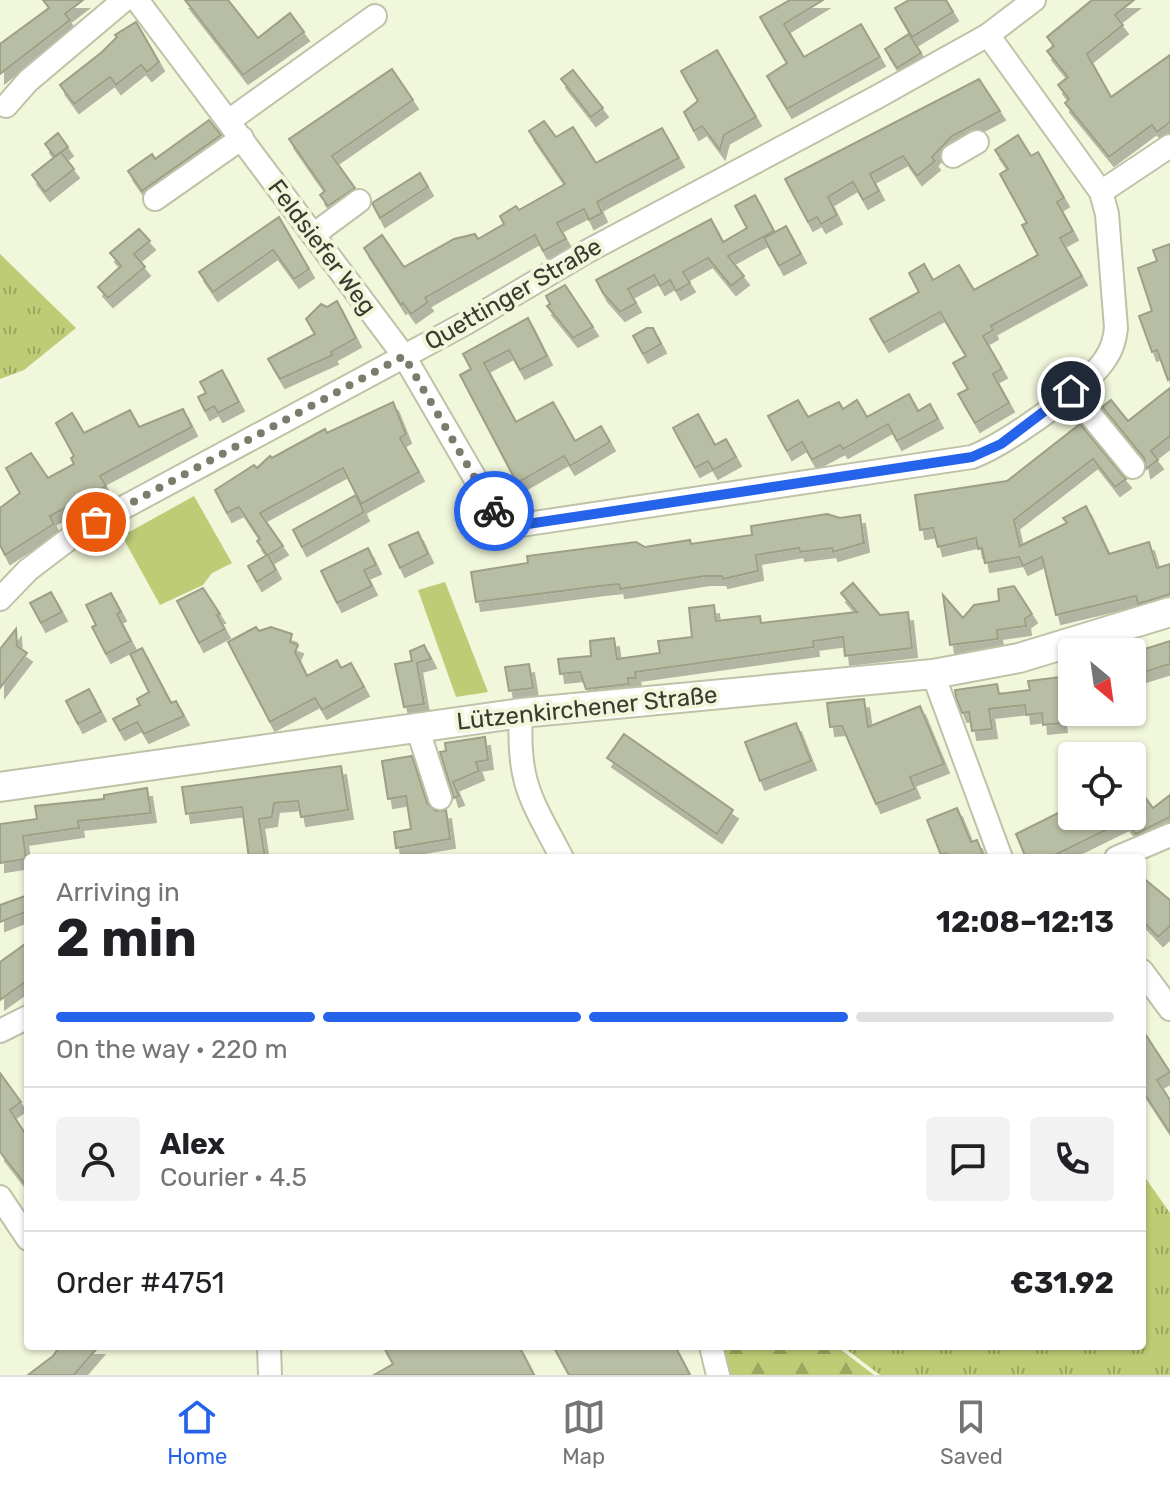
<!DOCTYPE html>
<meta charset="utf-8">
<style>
:root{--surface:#fff;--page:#f2f2f2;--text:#202124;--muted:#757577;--line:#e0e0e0;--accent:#2563eb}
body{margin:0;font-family:Rubik,sans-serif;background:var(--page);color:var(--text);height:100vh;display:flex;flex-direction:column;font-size:30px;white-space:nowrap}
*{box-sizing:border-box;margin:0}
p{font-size:26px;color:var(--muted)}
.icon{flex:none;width:44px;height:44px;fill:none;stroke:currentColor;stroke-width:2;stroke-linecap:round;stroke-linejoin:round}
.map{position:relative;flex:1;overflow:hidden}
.side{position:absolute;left:24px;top:854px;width:1122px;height:496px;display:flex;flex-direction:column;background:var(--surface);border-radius:8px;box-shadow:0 2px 6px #0004}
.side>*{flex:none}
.needle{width:52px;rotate:151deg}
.fabs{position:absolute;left:1058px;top:638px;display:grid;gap:16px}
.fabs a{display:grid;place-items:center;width:88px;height:88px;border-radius:8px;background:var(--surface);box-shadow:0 2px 6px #0004;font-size:40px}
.pin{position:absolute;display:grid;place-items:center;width:68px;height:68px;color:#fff;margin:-34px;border:4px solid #fff;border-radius:50%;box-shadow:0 2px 8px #0007}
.courier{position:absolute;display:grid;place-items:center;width:80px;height:80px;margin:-40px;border:6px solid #2563eb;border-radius:50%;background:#fff;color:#222;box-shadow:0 2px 10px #0007}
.head em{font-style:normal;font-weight:700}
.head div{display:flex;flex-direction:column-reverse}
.head{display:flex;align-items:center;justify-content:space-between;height:136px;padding:0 32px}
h1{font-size:52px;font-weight:700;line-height:60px}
.bar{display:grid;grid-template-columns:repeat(4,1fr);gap:12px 8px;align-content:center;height:96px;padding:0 32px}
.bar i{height:10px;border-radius:6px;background:var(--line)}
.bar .current{background:var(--accent)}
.bar p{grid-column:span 4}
.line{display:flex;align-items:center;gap:20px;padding:0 32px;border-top:2px solid var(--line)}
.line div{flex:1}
.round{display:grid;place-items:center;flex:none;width:84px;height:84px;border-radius:8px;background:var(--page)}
.menu{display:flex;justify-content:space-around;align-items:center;height:112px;border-top:2px solid var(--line);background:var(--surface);font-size:22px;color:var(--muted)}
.menu a{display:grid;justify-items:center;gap:4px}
.menu .current{color:var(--accent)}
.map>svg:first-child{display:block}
</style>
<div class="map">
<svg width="1170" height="1375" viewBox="0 0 1170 1375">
<defs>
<pattern id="grass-tufts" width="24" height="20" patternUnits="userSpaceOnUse" patternTransform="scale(2)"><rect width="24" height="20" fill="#bdcc75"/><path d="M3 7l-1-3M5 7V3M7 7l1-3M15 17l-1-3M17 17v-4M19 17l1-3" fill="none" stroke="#9ba760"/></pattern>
<pattern id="forest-firs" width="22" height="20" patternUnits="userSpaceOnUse" patternTransform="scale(2)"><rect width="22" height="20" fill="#bdcc75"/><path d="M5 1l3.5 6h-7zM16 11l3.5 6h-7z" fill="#9ba760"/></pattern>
<filter id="shadow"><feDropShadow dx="5" dy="9" stdDeviation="0" flood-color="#0004"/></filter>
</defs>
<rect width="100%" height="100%" fill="#f1f7db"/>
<g fill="url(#grass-tufts)">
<polygon points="0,254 76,328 24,370 0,379"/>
<polygon points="1142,1173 1170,1213 1170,1375 880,1375 842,1346 1142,1346"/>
</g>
<polygon fill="url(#forest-firs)" points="698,1346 836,1346 874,1375 707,1375"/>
<g fill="#bdcc75">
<polygon points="194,496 232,563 212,573 203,585 160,605 122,536"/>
<polygon points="445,582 488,692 456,697 418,590"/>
</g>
<g fill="#b8bea3" stroke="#9ba086" stroke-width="2" filter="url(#shadow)">
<polygon points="43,0 83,0 65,14 70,20 0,74 0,44 49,8"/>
<polygon points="185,0 228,0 258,38 290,13 304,32 243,75"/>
<polygon points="790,0 823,0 784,24 804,57 861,24 880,57 787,109 767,76 787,63 760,17"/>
<polygon points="909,0 946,0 953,12 912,37 895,8"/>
<polygon points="1092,0 1134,0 1115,15 1123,25 1087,54 1111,97 1170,55 1170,122 1157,132 1152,125 1109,157 1065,103 1069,99 1058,85 1068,77 1047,51 1054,46 1047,37"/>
<polygon points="136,22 159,62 147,72 141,65 116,85 110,77 74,104 60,85 102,52 117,37 115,35"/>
<polygon points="909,34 921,53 897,68 885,49"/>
<polygon points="717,50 756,117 724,135 720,150 702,126 694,131 684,112 698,101 681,71"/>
<polygon points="392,69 413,100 332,156 355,188 328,206 320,195 325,191 289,139"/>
<polygon points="573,70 603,108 591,117 561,79"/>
<polygon points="979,79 1000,111 952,136 932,157 935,161 917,176 903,156 870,174 879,191 863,200 853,182 828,197 837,215 821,224 817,217 808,222 785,179"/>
<polygon points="209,120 221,135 142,191 128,171 152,154 155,159"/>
<polygon points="544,121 556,137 573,127 596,163 662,128 679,158 597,202 602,213 589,220 584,209 557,223 566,239 543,251 535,235 425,298 428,302 411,314 403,303 401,305 364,248 382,235 404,267 454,239 475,234 478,239 504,224 500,216 516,206 519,210 565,184 529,131"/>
<polygon points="58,133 68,147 55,157 45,144"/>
<polygon points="1018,135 1031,156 1038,152 1064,198 1057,202 1073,231 1060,238 1082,276 991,326 993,330 983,336 1002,369 993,374 1009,403 975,423 958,394 968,389 953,363 966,356 940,312 884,343 870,319 919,292 909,273 924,264 933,280 959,265 974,290 1038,255 1022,225 1027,223 1000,174 1008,169 995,150"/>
<polygon points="61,152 74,169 45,192 32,175"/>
<polygon points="420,173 428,187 380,218 372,203"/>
<polygon points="755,195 774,231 728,256 744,276 731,286 708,258 683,272 690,283 676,291 670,280 660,286 654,275 628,289 636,303 620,312 603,293 596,280 711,219 723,242 747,228 735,206"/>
<polygon points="279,217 309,269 294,279 273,250 213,292 199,272"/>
<polygon points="786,226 801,254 779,266 764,238"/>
<polygon points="139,229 150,241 134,254 145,267 108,298 98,287 121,266 110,253"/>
<polygon points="1170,244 1170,379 1168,380 1157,350 1152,352 1139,316 1152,311 1138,268 1157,261 1153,250"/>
<polygon points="565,285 593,327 573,338 547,306 550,304 546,296"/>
<polygon points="337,301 356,338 331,352 333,355 280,379 268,359 315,334 306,319 321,304 327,307"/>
<polygon points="528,318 547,356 520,370 509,350 484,363 516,422 553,402 575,441 601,426 610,442 570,466 564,456 517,483 460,375 471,369 463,354"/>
<polygon points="647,328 653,328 661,344 643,354 633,336"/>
<polygon points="222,370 239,402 218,413 214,406 205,411 198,397 206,393 200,382"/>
<polygon points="1170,388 1170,436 1151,451 1158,460 1146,469 1144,458 1102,407 1111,400 1128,421"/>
<polygon points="909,394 918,411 930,404 938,419 897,441 888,424 843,449 840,445 812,460 802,442 787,451 768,416 798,400 808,417 839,402 843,409 857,400 867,417"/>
<polygon points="393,402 406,434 400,438 419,472 361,504 343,468 260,513 283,546 268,555 276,570 257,582 248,566 267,555 257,541 260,539 239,507 227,513 215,490 254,465 257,468 270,456 272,458 325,429 327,433"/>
<polygon points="183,409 192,427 100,476 106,486 50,516 54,524 5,555 0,545 0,508 20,493 6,468 31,453 48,478 74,464 71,458 74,456 56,423 72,413 84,433 130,410 139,427"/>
<polygon points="698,414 715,445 726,439 736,457 713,470 708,461 695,468 673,428"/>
<polygon points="1080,424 1126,479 1115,487 1093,459 1014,520 1020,546 1067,523 1063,518 1086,506 1109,554 1149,542 1157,568 1170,564 1170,594 1138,604 1136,596 1056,615 1042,557 1023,566 1019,557 985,563 982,548 978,549 976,538 938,547 933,528 920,530 915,495 1007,481"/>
<polygon points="356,495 364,512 302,547 293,530"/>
<polygon points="827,514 840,518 860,515 864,543 833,552 832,548 800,552 799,548 756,555 758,571 723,579 722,576 705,576 620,589 619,584 600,586 476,602 471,572 528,563 527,556 636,542 645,547 690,540 691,544 752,535 751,526"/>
<polygon points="418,532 428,554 400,568 389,545"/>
<polygon points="368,548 376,565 364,570 372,586 337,603 321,571"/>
<polygon points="853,583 880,615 908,612 912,648 845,656 843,637 813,641 814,647 635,672 636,678 628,678 629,684 586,689 580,672 560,674 558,659 591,656 590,641 614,638 617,659 660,653 658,641 692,637 689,608 714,605 716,621 760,616 761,623 857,612 841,593"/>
<polygon points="1014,586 1032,614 1025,619 1026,626 997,630 998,639 950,645 943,595 963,618 974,605 999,601 998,589"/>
<polygon points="203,588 220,614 217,615 225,629 199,643 177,601"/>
<polygon points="51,592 62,612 41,623 30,603"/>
<polygon points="111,593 121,612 117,614 131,641 106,654 92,627 96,625 86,605"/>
<polygon points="256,627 259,631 271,627 292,634 290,642 298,645 295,652 307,676 337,660 341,668 351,663 364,687 322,710 315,698 270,722 228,642"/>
<polygon points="16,629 17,646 27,653 0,688 0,649"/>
<polygon points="1170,641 1170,664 1132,676 1132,653"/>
<polygon points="424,645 431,659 417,663 424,704 404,707 395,664 412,661 410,651"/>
<polygon points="142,648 171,703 176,701 184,716 144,734 137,722 120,731 113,719 140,705 137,699 149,692 130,654"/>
<polygon points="529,664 533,688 509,691 505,667"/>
<polygon points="1068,676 1071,701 1059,703 1062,723 1043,725 1042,713 1026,715 1025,705 989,709 992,729 972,731 969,712 962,713 956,697 955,690 997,684 999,694 1030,690 1028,681"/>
<polygon points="89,689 101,712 78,724 66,701"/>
<polygon points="864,699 868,727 920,706 944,764 910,777 915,789 876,804 842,726 830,727 827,703"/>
<polygon points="796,723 811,761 760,781 745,742"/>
<polygon points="624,734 733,810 717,834 607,758"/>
<polygon points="485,737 488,760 476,762 479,771 453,782 459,796 454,798 440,752 446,751 445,743"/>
<polygon points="412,756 427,803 436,811 446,810 450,839 396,848 394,832 411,829 406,796 388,799 382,761"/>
<polygon points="341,766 348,810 301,817 298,801 274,803 272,817 259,819 265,858 249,858 242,807 186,814 182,787"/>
<polygon points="1132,779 1153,808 1170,795 1170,817 1136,834 1124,821 1049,858 1026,858 1016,834 1072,806 1072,816 1132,816"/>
<polygon points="147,788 151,813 78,821 79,828 23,836 26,859 0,863 0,824 37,819 35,806 104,799 104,795"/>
<polygon points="957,808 971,842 977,840 984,858 934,858 947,853 941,855 927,820"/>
<polygon points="1142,877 1170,900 1170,926 1158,937 1142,920"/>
<polygon points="28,895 28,911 0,922 0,905"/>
<polygon points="28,942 28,980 0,1000 0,962"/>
<polygon points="1142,1029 1170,1072 1157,1080 1170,1100 1170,1133 1142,1090"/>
<polygon points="0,1073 21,1102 10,1110 28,1138 28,1188 0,1152"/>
<polygon points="60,1346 99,1346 74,1375 28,1375 53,1356"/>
<polygon points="383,1346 519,1346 534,1375 374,1375 393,1364"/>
<polygon points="553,1346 675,1346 690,1375 569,1375"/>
</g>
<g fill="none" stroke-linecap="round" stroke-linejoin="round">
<defs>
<g id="minor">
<path d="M137,0L404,356L497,516L505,522L521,525L972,457C1004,445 1088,387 1106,358C1112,349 1115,339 1116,328L1107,214L1101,192L988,35"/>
<polyline points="6,106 28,81 124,0"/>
<polyline points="230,120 375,16"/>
<polyline points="953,156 977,142"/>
<polyline points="1101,192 1170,146"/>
<polyline points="155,199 242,138"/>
<polyline points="313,235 359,201"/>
<polyline points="1071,391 1133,467"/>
<polyline points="0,599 28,570 78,532 466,323 586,252 877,97 988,35 1034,0"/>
<polyline points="933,674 1001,858"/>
<path d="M521,713C517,783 531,799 562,858"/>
<polyline points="417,727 440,798"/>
<polyline points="1116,858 1170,835"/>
<polyline points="1142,971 1170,1009"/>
<polyline points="0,1031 28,1017"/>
<polyline points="0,1197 28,1239"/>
<polyline points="269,1346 270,1375"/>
<polyline points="711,1346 718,1375"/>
</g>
<polyline id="major" points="0,787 521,713 933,674 1019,658 1170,612"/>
</defs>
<use href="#minor" stroke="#bec3a8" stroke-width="26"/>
<use href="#major" stroke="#bec3a8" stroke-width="32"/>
<use href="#minor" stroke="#fff" stroke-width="22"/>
<use href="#major" stroke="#fff" stroke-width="28"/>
</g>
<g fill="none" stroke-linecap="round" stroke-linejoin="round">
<polyline stroke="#797d6c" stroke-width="8" stroke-dasharray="0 14.4" points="96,522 404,356 494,511"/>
<polyline stroke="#2563eb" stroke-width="10" points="494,511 505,522 521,525 972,457 1001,444 1071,391"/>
</g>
<g text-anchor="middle" stroke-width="8" stroke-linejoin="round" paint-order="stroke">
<g font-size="24" fill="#393b30" stroke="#f1f7db">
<text transform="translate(322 247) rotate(53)" y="8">Feldsiefer Weg</text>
<text transform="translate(513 294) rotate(-30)" y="8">Quettinger Straße</text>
<text transform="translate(587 708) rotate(-6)" y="8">Lützenkirchener Straße</text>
</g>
</g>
</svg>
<div class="fabs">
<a><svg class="needle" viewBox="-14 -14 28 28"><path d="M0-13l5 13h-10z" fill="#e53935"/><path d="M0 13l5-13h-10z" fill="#757577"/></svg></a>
<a><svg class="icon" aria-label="locate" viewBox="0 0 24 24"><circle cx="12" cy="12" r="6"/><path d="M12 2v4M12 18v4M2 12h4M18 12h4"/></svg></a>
</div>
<div class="pin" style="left:96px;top:522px;background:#ea580c"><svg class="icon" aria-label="bag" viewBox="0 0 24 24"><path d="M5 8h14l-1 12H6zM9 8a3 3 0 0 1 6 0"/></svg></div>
<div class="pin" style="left:1071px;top:391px;background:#1f2937"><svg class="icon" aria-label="home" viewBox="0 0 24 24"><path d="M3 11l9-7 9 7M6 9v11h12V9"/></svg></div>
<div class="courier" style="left:494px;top:511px"><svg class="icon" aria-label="bike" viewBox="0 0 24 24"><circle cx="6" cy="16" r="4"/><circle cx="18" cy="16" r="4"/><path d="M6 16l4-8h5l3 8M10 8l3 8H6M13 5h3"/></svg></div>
<section class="side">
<div class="head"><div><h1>2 min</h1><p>Arriving in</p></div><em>12:08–12:13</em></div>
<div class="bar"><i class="current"></i><i class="current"></i><i class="current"></i><i></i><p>On the way · 220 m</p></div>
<div class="line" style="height:144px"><a class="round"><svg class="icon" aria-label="person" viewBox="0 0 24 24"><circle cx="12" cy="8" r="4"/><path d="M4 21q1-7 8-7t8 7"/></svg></a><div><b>Alex</b><p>Courier · 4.5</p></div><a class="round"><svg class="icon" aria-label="chat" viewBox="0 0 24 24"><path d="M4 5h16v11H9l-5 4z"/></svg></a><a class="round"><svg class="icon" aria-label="phone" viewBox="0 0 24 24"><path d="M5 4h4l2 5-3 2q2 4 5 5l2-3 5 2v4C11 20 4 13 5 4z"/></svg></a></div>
<div class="line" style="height:104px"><div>Order #4751</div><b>€31.92</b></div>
</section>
</div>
<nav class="menu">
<a class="current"><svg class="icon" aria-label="home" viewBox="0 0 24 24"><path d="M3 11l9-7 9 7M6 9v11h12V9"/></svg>Home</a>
<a><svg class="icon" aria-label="map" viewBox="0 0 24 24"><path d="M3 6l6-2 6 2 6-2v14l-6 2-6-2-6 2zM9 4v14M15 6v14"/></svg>Map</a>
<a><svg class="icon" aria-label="saved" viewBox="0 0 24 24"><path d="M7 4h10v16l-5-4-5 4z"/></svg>Saved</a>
</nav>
